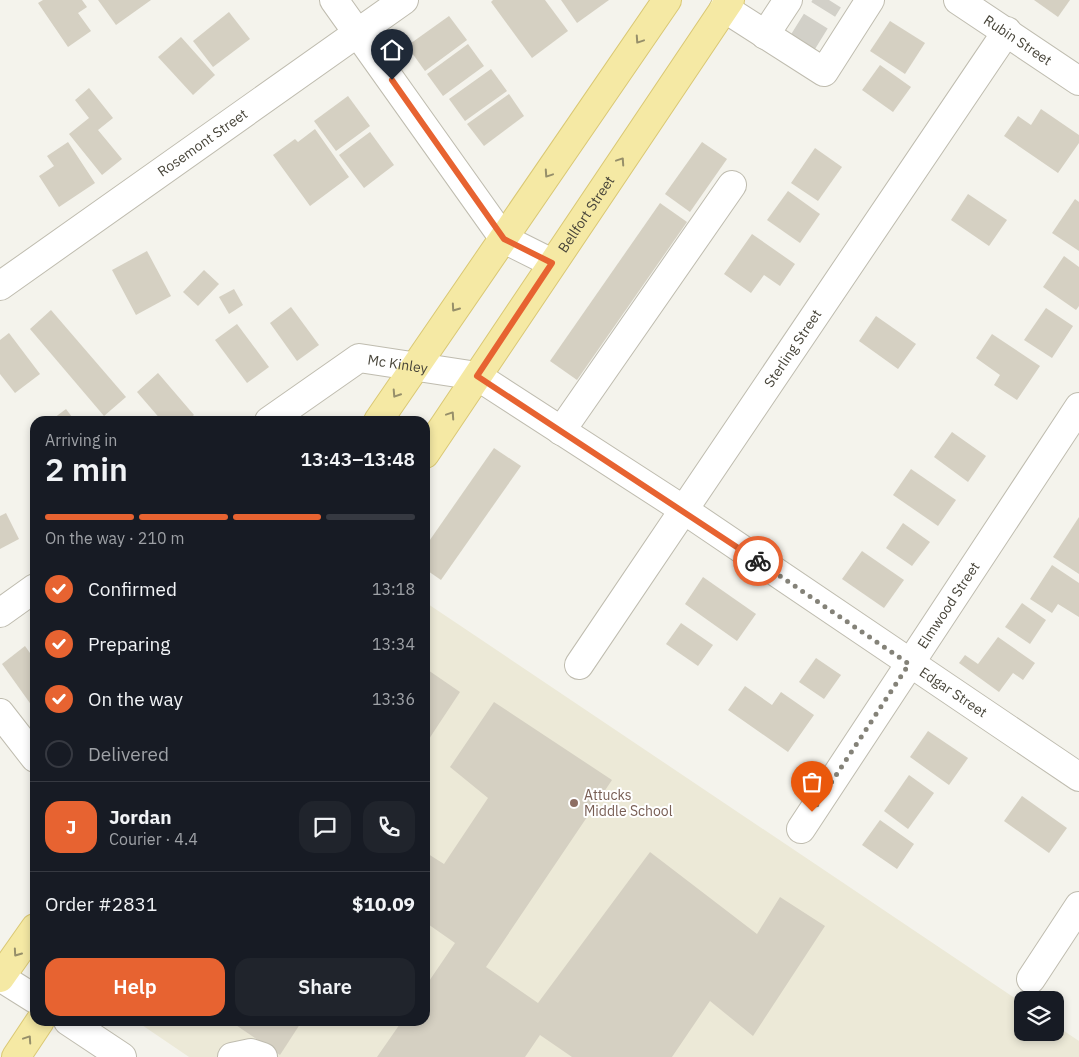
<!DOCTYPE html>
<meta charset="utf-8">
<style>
:root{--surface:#171b24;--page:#20242c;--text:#f1f3f6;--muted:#9ea1a6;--line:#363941;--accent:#e76331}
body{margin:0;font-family:"IBM Plex Sans",sans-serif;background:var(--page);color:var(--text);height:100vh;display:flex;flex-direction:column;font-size:19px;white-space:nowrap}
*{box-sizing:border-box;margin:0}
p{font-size:16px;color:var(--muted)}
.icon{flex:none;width:28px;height:28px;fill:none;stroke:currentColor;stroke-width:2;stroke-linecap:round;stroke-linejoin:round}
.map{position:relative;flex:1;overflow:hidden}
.side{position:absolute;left:30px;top:416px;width:400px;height:610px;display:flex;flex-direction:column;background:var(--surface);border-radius:15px;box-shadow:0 2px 8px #0003}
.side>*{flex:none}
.fabs{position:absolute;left:1014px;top:991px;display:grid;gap:10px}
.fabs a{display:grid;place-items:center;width:50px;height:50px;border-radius:10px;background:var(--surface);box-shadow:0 2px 8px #0003;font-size:25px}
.pin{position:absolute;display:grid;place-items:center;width:42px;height:42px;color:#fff;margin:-51px -21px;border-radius:50% 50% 50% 0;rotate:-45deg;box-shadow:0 0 5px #0007}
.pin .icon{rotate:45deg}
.courier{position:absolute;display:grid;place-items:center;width:50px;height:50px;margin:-25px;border:4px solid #e76331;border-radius:50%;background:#fff;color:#222;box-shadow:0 1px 6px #0007}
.head em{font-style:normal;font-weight:600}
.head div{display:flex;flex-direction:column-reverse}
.head{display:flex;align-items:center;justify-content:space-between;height:85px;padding:0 15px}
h1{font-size:32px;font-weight:600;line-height:38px}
.bar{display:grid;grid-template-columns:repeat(4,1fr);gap:8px 5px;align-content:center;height:60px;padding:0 15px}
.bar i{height:6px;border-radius:4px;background:var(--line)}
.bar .selected{background:var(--accent)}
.bar p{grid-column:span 4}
.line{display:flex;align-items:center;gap:12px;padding:0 15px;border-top:1px solid var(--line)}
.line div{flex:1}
.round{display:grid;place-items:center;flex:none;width:52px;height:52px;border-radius:15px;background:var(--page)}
ol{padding:0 15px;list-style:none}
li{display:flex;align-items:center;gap:15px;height:55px}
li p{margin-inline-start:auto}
li .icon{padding:5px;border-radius:50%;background:var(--accent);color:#fff;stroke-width:4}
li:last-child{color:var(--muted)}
li i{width:28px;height:28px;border:2px solid var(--line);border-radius:50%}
.cta{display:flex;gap:10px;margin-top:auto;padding:10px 15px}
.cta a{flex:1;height:58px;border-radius:15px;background:var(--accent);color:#fff;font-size:20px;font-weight:600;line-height:58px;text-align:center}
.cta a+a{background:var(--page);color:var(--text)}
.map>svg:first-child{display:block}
</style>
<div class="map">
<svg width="1079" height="1057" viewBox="0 0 1079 1057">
<rect width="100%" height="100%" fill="#f4f3ec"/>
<polygon fill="#ece9d7" points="425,602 1022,1003 1022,1032 1055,1032 1055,1025 1079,1041 1079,1057 189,1057 136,1021 425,1021"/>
<g fill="#d5d0c2">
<polygon points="43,0 82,0 87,7 78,13 91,31 68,47 38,3"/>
<polygon points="98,0 151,0 116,25"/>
<polygon points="493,0 545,0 568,31 532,58 491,2"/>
<polygon points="561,0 609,0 577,23"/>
<polygon points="1034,0 1070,0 1058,17"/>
<polygon points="229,12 250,39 213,67 193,41"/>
<polygon points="449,16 467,40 425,71 407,46"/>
<polygon points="890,21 925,43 905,74 870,51"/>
<polygon points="181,37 215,75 193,95 158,57"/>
<polygon points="468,44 484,66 443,96 427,74"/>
<polygon points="880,65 911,87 893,112 862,90"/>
<polygon points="491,69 507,91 465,121 449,99"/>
<polygon points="89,88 113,118 98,130 122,159 102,175 69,134 89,118 75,100"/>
<polygon points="509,94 524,116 484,146 467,124"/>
<polygon points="348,96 370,126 336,151 314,121"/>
<polygon points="1041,109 1079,135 1079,143 1058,173 1004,136 1018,116 1031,125"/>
<polygon points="315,129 349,177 310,206 273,155 295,139 298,142"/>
<polygon points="370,132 394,165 364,188 339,155"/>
<polygon points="68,142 95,183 59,207 39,176 54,166 47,156"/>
<polygon points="702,142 727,159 690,212 665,194"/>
<polygon points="815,148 842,167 818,201 791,183"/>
<polygon points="788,191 820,214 800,243 767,220"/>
<polygon points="968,194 1007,220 989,246 951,220"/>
<polygon points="1075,199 1079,202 1079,251 1052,233"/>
<polygon points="660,203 687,222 577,380 550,361"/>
<polygon points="752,234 795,264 780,286 764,275 751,293 724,274"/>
<polygon points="147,251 171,296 136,315 112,270"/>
<polygon points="1064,256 1079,267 1079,306 1076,310 1043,287"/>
<polygon points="204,270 219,284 198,306 183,292"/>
<polygon points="234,289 243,305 229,314 219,297"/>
<polygon points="291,307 319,345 297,361 270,323"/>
<polygon points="1046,308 1073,326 1052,358 1024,340"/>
<polygon points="51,310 126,397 104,416 30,329"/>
<polygon points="876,316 916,344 898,369 859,341"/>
<polygon points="237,324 269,367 247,383 215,340"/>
<polygon points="9,333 40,374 15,393 0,374 0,340"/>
<polygon points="992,334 1040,366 1017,400 994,385 1000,375 976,358"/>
<polygon points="158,373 194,415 186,421 162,421 137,392"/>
<polygon points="66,409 75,421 50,421"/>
<polygon points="952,432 986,456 968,482 934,457"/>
<polygon points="494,448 521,466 441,580 425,569 425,547"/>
<polygon points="911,469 956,500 938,526 893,495"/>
<polygon points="6,513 19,539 0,549 0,516"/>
<polygon points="1079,517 1079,574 1053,557"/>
<polygon points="903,523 930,542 912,566 886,548"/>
<polygon points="862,551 904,580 884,608 842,579"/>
<polygon points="1052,565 1079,583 1079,617 1058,604 1052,613 1030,599"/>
<polygon points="703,577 756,614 737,641 685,604"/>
<polygon points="1022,603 1046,620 1030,644 1005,627"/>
<polygon points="681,623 713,645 698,666 666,644"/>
<polygon points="998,637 1035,663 1023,680 1013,673 999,692 959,663 965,655 978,664"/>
<polygon points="25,646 35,660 35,703 32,706 2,664"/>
<polygon points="816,658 841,675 824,699 799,682"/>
<polygon points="425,668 460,692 425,745"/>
<polygon points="745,686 772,705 781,692 814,715 788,752 728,710"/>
<polygon points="494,702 612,780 486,967 538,1003 650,852 757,934 780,897 825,926 753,1036 710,1001 672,1057 572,1057 540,1035 525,1057 377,1057 402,1021 425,1021 425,987 455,943 425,922 425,852 444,864 488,798 450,767"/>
<polygon points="928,731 968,758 949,785 910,757"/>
<polygon points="909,775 934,793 908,829 884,811"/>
<polygon points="1022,796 1067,828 1049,853 1004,821"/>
<polygon points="880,820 914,844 897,869 862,845"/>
<polygon points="230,1021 302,1021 280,1055"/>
</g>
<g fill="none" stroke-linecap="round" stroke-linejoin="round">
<polyline stroke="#d2d0c8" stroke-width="28" stroke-dasharray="28 14" stroke-linecap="butt" points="801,45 829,0"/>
<defs>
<g id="minor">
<polyline points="334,0 504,239 552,263"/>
<path id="s1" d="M958,0L1079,81"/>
<polyline points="724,8 824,72 870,0"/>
<polyline points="765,35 788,0"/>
<path id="s2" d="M0,286L404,0"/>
<path id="s3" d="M269,421L359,358L477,376L684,510L1079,777"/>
<polyline points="561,431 732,185"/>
<polyline points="0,613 35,588"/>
<path id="s4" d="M579,665L1007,31"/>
<polyline points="0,713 35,758"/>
<path id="s5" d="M801,829L1079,407"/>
<polyline points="0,977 35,999"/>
<polyline points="1031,979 1079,906"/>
<polyline points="68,1021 122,1057"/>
<polyline points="232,1057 251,1053 263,1057"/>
</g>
<g id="major">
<polyline points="378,421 667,0"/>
<path id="s6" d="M425,454L730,0"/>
<polyline points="0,978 35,928"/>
<polyline points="16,1057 40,1021"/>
</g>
</defs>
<use href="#minor" stroke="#bfbcaf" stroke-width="30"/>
<use href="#major" stroke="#dac874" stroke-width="30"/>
<use href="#minor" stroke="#fff" stroke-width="28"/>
<use href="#major" stroke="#f5e9a4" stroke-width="28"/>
</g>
<defs><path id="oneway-chevron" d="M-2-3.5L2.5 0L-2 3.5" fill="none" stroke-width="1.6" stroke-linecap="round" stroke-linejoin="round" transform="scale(1.25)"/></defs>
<g stroke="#968f6a">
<use href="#oneway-chevron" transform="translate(639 40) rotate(124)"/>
<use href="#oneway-chevron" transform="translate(621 161) rotate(-56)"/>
<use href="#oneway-chevron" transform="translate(548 174) rotate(124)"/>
<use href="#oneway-chevron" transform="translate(455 308) rotate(125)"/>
<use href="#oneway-chevron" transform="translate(396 394) rotate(123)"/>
<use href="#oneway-chevron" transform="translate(451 415) rotate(-56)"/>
<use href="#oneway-chevron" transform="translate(17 953) rotate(125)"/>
<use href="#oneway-chevron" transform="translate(28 1039) rotate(-56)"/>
</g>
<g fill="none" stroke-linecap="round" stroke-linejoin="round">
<polyline stroke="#848278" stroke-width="5" stroke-dasharray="0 9" points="758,561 909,664 812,812"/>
<polyline stroke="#e76331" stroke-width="6" points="392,80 504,239 552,263 477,376 758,561"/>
</g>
<circle fill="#8d6e63" stroke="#fff" stroke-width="2" cx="574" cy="803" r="5"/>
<g text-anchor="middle" stroke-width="4" stroke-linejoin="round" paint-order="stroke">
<g font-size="14" fill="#48453a" stroke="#fff">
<text dy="5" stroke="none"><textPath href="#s1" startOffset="72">Rubin Street</textPath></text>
<text dy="5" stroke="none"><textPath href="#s2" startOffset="248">Rosemont Street</textPath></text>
<text dy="5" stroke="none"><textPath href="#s6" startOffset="289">Bellfort Street</textPath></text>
<text dy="5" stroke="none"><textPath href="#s4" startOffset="382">Sterling Street</textPath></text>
<text dy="5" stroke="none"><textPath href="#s3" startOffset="149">Mc Kinley</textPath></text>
<text dy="5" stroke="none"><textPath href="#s5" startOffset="268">Elmwood Street</textPath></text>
<text dy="5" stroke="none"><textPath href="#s3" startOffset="801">Edgar Street</textPath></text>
</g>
<g font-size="14" fill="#785e54" stroke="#fff" text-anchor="start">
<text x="584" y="800">Attucks<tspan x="584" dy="16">Middle School</tspan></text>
</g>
</g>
</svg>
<div class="fabs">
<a><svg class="icon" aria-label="layers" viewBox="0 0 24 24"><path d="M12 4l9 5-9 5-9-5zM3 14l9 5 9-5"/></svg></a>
</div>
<div class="pin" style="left:812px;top:812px;background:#ea580c"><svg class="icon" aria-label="bag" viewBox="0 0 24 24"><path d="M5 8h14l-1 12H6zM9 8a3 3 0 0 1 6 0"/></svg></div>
<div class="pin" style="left:392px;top:80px;background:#1f2937"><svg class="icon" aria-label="home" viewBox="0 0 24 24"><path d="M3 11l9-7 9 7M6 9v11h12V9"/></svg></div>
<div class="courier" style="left:758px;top:561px"><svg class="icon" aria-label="bike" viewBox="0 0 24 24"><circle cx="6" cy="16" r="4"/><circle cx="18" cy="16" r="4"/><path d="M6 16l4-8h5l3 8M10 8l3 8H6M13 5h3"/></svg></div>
<section class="side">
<div class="head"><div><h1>2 min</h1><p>Arriving in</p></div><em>13:43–13:48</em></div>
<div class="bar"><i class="selected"></i><i class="selected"></i><i class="selected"></i><i></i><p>On the way · 210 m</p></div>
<ol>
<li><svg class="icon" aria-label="check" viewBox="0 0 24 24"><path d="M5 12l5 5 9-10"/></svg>Confirmed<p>13:18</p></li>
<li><svg class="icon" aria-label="check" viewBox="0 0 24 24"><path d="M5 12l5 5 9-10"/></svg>Preparing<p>13:34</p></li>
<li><svg class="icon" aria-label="check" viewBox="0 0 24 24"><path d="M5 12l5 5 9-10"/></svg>On the way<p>13:36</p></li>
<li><i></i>Delivered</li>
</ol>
<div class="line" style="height:90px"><b class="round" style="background:var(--accent);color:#fff">J</b><div><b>Jordan</b><p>Courier · 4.4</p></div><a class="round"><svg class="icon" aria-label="chat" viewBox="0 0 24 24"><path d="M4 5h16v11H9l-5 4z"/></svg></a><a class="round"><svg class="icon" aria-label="phone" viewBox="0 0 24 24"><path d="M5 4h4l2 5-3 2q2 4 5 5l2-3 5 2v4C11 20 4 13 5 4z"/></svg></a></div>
<div class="line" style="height:65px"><div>Order #2831</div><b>$10.09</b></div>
<div class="cta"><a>Help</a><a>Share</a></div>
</section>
</div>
